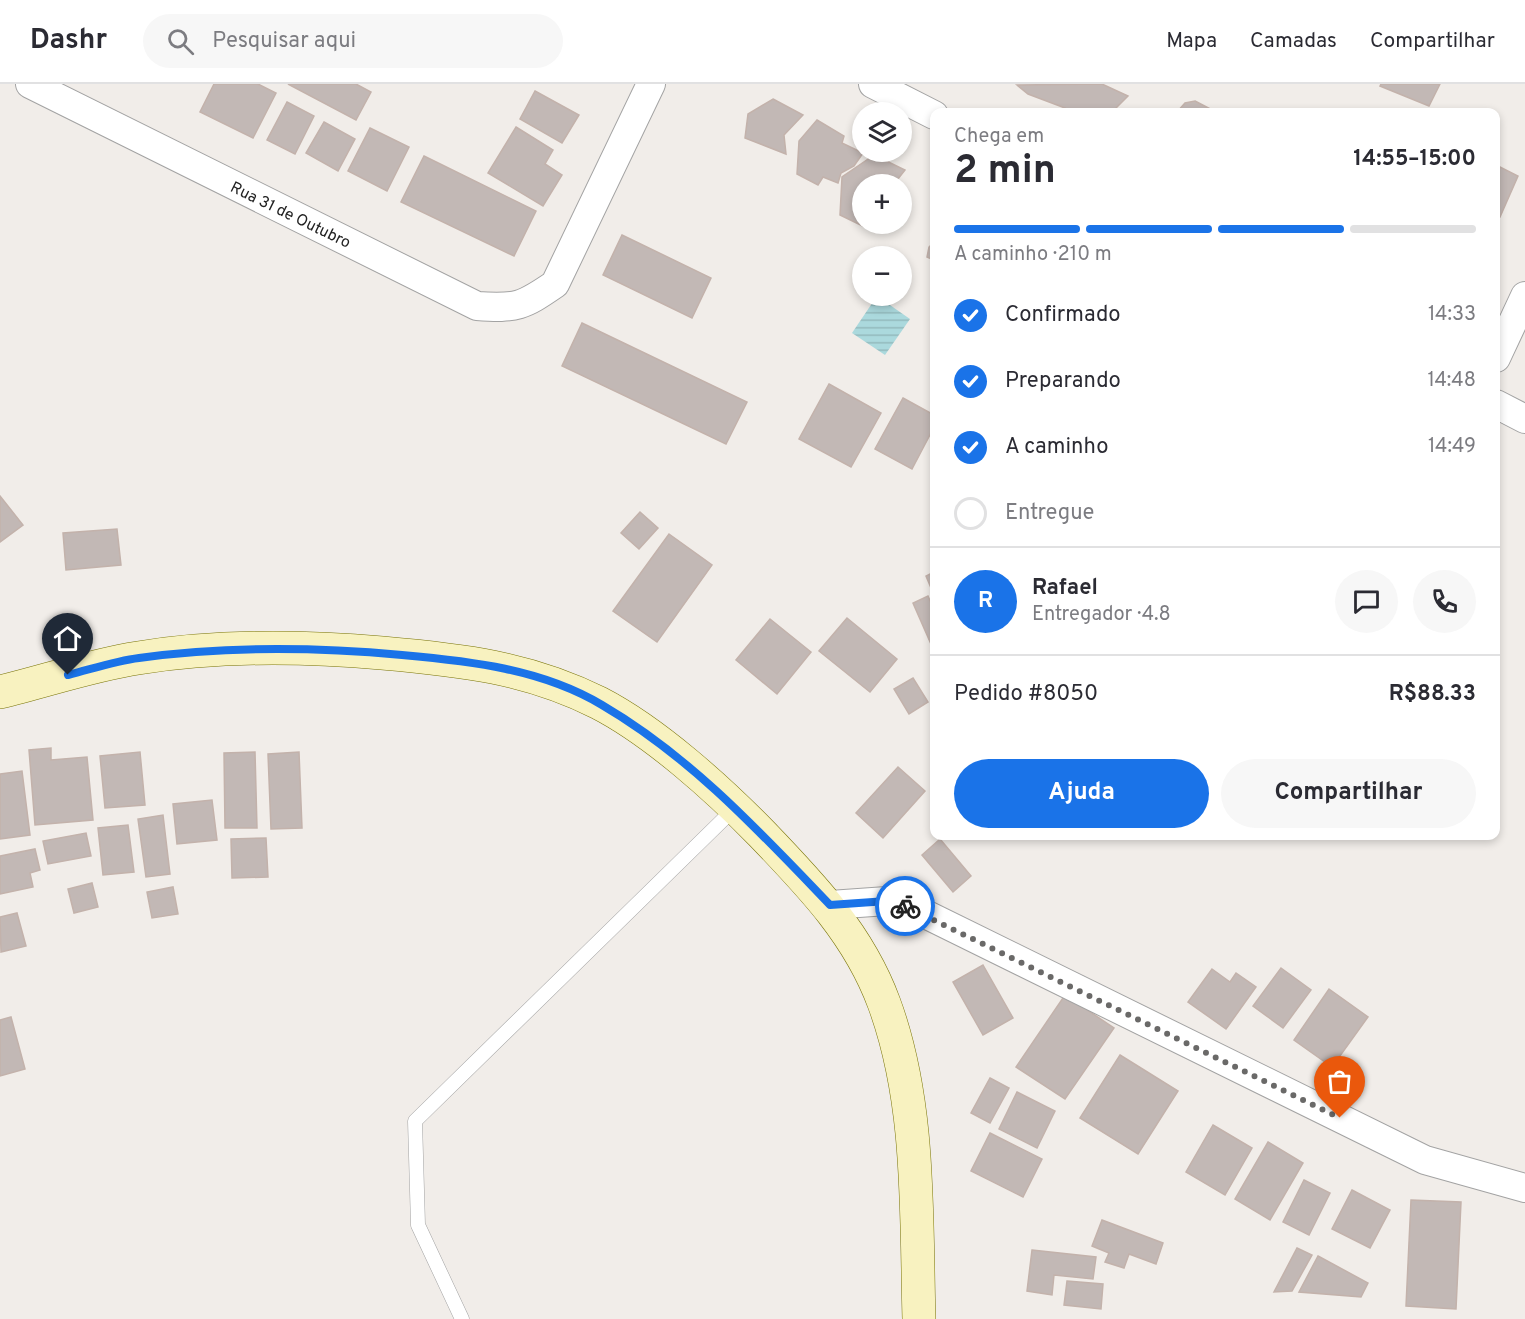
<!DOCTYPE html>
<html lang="pt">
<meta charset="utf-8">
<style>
:root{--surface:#fff;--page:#f7f7f7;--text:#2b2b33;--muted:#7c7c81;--line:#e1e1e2;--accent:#1a73e8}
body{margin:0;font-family:Overpass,sans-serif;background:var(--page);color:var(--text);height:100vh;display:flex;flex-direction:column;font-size:22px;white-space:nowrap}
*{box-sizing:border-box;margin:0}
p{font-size:20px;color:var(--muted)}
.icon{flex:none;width:33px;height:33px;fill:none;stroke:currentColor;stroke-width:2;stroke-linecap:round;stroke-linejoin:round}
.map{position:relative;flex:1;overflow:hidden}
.panel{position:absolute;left:930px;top:24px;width:570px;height:732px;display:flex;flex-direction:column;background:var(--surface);border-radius:12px;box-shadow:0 3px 9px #0003}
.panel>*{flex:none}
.controls{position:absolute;left:852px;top:18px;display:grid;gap:12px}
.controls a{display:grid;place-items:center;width:60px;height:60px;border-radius:50%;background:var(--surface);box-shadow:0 3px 9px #0003;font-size:30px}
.pin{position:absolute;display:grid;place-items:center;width:51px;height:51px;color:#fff;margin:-62px -26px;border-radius:50% 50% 50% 0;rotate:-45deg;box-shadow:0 0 6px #0007}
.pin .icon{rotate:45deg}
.courier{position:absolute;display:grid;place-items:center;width:60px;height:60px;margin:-30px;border:4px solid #1a73e8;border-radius:50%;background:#fff;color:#222;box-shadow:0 2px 8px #0007}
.summary em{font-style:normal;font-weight:700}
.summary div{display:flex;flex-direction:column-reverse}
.summary{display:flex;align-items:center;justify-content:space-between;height:102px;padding:0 24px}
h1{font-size:39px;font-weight:700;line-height:45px}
.bar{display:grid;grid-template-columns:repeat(4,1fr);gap:9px 6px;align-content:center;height:72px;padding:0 24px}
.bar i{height:8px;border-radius:4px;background:var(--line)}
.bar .active{background:var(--accent)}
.bar p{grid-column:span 4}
.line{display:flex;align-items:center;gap:15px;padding:0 24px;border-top:2px solid var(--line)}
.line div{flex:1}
.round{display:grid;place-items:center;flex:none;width:63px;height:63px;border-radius:32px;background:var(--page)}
ol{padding:0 24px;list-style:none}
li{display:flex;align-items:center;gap:18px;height:66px}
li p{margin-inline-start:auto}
li .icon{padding:6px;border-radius:50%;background:var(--accent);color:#fff;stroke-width:4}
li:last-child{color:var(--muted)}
li i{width:33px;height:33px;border:3px solid var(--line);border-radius:50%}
.primary-button{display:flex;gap:12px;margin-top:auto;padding:12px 24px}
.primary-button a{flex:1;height:69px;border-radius:36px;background:var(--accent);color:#fff;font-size:24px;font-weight:700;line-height:69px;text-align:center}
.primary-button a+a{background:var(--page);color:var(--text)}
header{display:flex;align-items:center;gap:36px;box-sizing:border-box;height:84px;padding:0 30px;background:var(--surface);border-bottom:2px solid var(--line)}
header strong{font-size:28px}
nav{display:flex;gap:33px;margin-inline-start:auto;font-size:21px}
.search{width:420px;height:54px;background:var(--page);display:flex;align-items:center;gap:15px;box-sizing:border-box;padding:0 21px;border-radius:33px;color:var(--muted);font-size:22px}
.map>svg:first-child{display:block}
</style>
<header>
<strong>Dashr</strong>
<div class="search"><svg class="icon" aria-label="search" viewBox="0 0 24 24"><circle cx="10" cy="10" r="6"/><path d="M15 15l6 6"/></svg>Pesquisar aqui</div>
<nav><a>Mapa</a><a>Camadas</a><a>Compartilhar</a></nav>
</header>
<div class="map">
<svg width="1525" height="1235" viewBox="0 0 1525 1235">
<defs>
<pattern id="water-rules" width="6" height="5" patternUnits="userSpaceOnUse" patternTransform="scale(1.5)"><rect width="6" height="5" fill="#abd9dd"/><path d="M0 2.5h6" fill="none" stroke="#93babd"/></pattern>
</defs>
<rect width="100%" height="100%" fill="#f1ede9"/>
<polygon fill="url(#water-rules)" points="877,212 910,235 885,271 852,249"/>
<g fill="#c2b8b5" stroke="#c3b2ab" stroke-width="1.5">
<polygon points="214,0 258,0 276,9 253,54 200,28"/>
<polygon points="288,0 356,0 371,8 356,36"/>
<polygon points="1102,0 1128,12 1112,28 1063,28 1065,24 1028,10 1017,1"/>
<polygon points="1381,0 1440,0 1429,22 1380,2"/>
<polygon points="535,7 579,31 562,59 520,35"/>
<polygon points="773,15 803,31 784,51 786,70 745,54 748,30"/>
<polygon points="1195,17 1216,28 1177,28 1185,19"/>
<polygon points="287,18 314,32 295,70 267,56"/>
<polygon points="817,36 844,52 842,59 863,69 854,82 841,89 838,99 823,93 818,101 797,90 799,57"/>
<polygon points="324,38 355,55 338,87 306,69"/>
<polygon points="516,43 553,66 545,80 562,91 543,122 488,89"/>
<polygon points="370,44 409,63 387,107 348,87"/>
<polygon points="874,71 905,86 894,100 862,100 862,140 879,140 875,148 840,131 842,93"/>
<polygon points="424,72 536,127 514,172 401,118"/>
<polygon points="1496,81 1518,92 1500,133 1496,131"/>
<polygon points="622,151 711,194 692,234 603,191"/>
<polygon points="934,158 934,176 927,173 929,163"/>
<polygon points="582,239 747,318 726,360 562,282"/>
<polygon points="829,300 881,329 851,383 799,355"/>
<polygon points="903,314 934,331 934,343 912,385 875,365"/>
<polygon points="0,412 23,441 0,458"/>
<polygon points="640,428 658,444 639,465 621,449"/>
<polygon points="117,445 121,481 66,486 63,449"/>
<polygon points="669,450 712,481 657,558 613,527"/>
<polygon points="934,488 934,511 926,492"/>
<polygon points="928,512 934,526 934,567 913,519"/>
<polygon points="847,534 897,575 870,608 819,567"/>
<polygon points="770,535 811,568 777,610 736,576"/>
<polygon points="913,594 928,618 909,630 894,605"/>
<polygon points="51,664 51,676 87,673 93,736 35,741 29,666"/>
<polygon points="140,668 145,721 105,724 100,672"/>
<polygon points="255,668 257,744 225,744 224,669"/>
<polygon points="299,668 302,744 271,745 268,670"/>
<polygon points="898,683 925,707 883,754 856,729"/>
<polygon points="22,687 30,751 0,755 0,690"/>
<polygon points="212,716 217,756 177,760 173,720"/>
<polygon points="163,731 170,790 146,793 138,735"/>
<polygon points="128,741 134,788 103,791 98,744"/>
<polygon points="86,749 91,772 48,780 43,757"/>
<polygon points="266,754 268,793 232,794 231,755"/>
<polygon points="940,755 971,792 953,808 922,771"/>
<polygon points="35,765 40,786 30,789 33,803 0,810 0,772"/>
<polygon points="92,799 98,823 74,829 68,805"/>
<polygon points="173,803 178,830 152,834 147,808"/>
<polygon points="17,829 26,862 1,868 0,833"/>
<polygon points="983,881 1013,934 983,951 953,898"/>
<polygon points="1281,884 1311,906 1283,944 1253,922"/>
<polygon points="1212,885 1230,898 1236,889 1256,903 1226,945 1188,918"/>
<polygon points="1329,905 1368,933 1332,983 1294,956"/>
<polygon points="1065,911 1114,944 1065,1015 1016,983"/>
<polygon points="11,933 25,985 0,992 0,936"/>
<polygon points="1120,971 1178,1007 1138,1070 1080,1034"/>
<polygon points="990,994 1009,1004 990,1039 971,1029"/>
<polygon points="1017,1008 1055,1027 1037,1064 999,1045"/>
<polygon points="1213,1041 1252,1064 1225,1111 1186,1088"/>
<polygon points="990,1049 1042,1075 1023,1113 971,1087"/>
<polygon points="1268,1058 1303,1079 1270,1136 1235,1115"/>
<polygon points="1304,1096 1330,1109 1309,1151 1283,1138"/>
<polygon points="1352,1106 1390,1126 1370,1164 1332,1145"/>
<polygon points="1411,1116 1461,1118 1456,1225 1406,1222"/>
<polygon points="1102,1136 1163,1159 1156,1180 1129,1170 1124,1184 1105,1178 1109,1169 1092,1162"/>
<polygon points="1297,1164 1312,1171 1292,1207 1274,1208"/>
<polygon points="1032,1166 1096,1173 1093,1195 1054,1191 1052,1211 1027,1207"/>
<polygon points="1318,1172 1368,1199 1361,1213 1299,1208"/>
<polygon points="1067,1197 1103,1200 1101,1225 1064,1221"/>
</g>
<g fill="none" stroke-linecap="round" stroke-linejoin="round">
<defs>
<polyline id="service" points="462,1235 418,1141 415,1037 736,723"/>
<g id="minor">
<path d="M30,0L477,222C517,225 523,222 555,200L651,0"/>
<polyline points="873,0 934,31"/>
<polyline points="1496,274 1525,212"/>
<polyline points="1496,320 1525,335"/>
<polyline points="830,821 887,817 913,824 1425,1076 1525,1104"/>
</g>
<path id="secondary" d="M0,608C46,597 92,581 138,574C218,561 302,562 382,569C461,576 527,583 599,619C655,648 718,705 762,750C812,802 859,851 884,919C921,1019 916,1131 919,1235"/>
</defs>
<use href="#service" stroke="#a3a3a3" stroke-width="15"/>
<use href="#minor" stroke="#a3a3a3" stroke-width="30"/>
<use href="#secondary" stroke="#797408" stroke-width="34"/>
<use href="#service" stroke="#fff" stroke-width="14"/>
<use href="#minor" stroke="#fff" stroke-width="28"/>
<use href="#secondary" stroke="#f8f2c0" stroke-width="33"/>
</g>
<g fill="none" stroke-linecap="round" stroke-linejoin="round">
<polyline stroke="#6a6968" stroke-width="6" stroke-dasharray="0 10.8" points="905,822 1340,1034"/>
<path stroke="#1a73e8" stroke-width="8" d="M68,591C92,585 115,577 139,574C226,562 314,563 402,571C470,577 542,585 602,621C691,673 760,748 830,821L887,817L905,822"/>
</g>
<g text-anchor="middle" stroke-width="4.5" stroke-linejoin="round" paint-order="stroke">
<g font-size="16" fill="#222" stroke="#fff">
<text transform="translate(291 130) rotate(26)" y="6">Rua 31 de Outubro</text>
</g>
</g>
</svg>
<div class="controls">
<a><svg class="icon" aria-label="layers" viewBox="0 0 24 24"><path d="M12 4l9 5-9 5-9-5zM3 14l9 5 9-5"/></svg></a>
<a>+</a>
<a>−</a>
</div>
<div class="pin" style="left:1340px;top:1034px;background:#ea580c"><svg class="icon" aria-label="bag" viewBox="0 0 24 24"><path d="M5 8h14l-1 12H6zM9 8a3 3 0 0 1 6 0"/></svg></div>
<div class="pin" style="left:68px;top:591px;background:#1f2937"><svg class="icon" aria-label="home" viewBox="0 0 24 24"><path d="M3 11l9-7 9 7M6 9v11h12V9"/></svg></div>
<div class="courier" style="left:905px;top:822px"><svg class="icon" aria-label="bike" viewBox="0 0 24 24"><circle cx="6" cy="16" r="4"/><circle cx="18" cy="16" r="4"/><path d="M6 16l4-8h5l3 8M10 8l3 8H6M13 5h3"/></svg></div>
<section class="panel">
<div class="summary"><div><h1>2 min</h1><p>Chega em</p></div><em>14:55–15:00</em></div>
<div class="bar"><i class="active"></i><i class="active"></i><i class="active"></i><i></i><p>A caminho · 210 m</p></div>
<ol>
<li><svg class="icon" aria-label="check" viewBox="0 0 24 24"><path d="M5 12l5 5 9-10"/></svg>Confirmado<p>14:33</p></li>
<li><svg class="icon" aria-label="check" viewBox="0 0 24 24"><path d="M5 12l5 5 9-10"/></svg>Preparando<p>14:48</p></li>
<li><svg class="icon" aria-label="check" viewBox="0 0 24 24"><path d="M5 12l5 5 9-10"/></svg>A caminho<p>14:49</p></li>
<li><i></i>Entregue</li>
</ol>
<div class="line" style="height:108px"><b class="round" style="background:var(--accent);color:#fff">R</b><div><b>Rafael</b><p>Entregador · 4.8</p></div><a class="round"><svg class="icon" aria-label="chat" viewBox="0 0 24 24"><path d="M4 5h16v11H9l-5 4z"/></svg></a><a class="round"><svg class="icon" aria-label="phone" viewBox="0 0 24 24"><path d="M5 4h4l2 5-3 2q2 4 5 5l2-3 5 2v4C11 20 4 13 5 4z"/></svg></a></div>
<div class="line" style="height:78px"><div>Pedido #8050</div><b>R$88.33</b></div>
<div class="primary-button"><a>Ajuda</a><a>Compartilhar</a></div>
</section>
</div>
